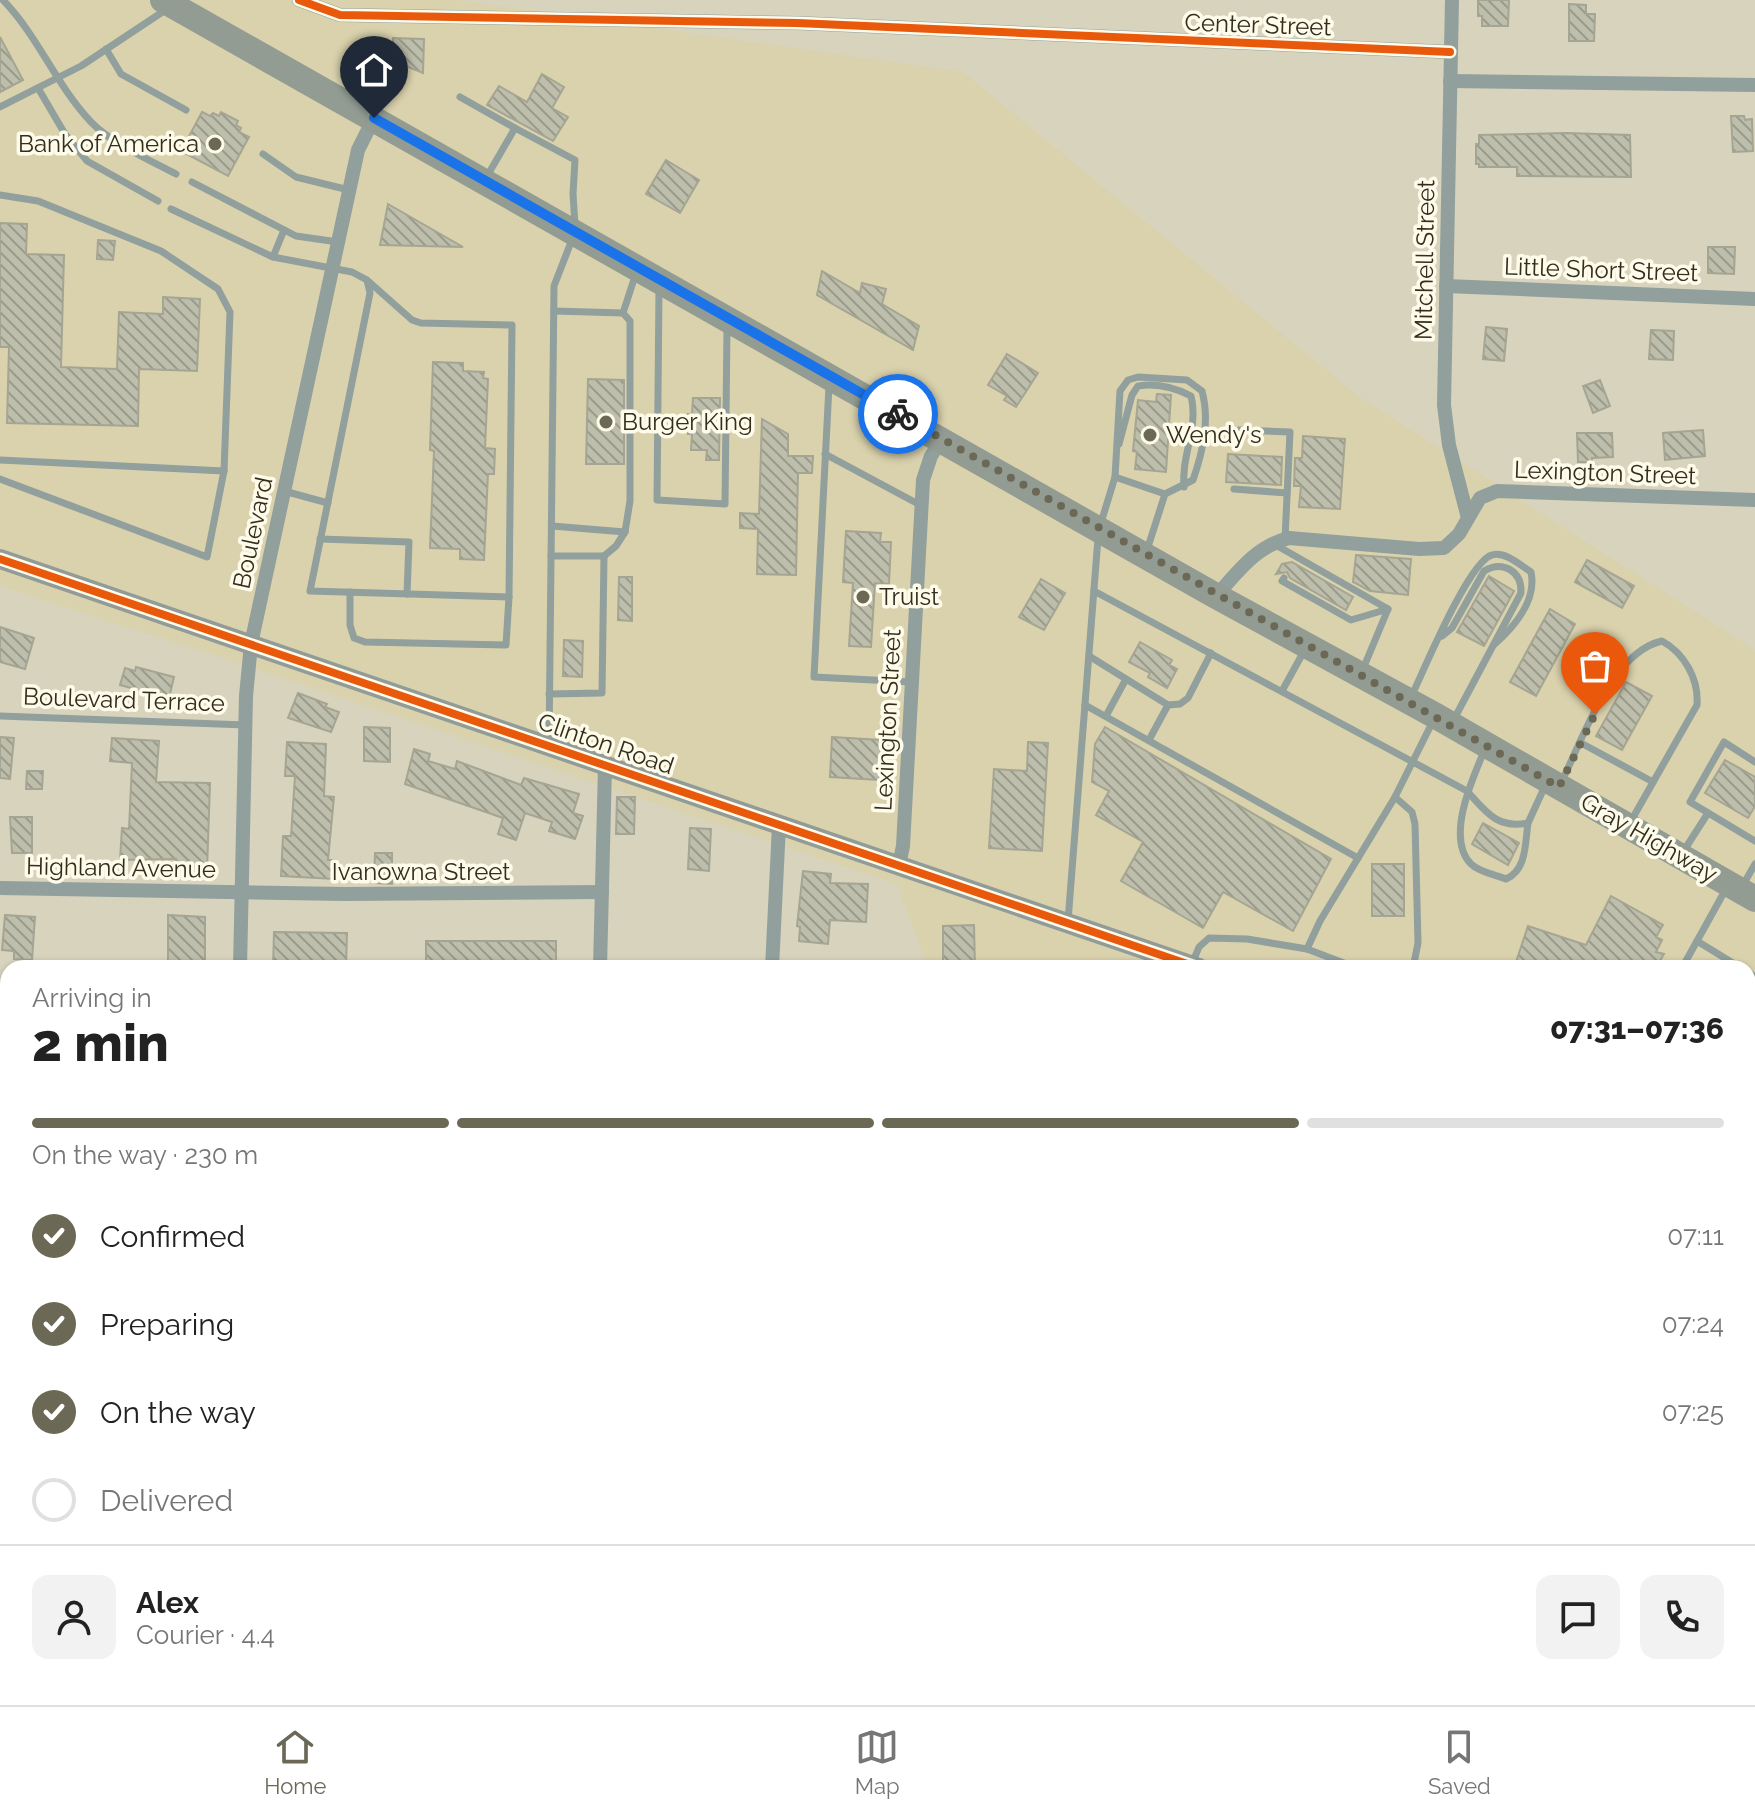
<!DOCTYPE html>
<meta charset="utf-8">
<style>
:root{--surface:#fff;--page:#f2f2f2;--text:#222;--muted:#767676;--line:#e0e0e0;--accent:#6b6855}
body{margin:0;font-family:Raleway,sans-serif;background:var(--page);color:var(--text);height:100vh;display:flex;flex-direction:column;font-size:30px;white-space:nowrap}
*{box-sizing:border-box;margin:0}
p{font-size:26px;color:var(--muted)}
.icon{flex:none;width:44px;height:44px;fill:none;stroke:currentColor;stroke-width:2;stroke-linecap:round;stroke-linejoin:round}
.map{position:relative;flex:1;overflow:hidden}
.panel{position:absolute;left:0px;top:960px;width:1756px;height:746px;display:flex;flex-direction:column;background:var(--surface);border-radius:24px 24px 0 0;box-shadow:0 2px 6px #0004}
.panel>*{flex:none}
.pin{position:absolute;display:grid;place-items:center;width:68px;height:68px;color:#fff;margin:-82px -34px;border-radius:50% 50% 50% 0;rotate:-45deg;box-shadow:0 0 8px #0007}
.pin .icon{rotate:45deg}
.courier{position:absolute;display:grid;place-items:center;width:80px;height:80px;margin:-40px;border:6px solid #1a73e8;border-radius:50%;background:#fff;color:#222;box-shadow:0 2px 10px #0007}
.headline em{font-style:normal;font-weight:800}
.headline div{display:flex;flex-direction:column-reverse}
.headline{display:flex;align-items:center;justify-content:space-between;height:136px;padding:0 32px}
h1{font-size:52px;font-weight:800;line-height:60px}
.bar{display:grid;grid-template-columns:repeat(4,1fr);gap:12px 8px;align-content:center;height:96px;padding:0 32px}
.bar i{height:10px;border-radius:6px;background:var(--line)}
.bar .current{background:var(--accent)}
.bar p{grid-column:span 4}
.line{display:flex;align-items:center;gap:20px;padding:0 32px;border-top:2px solid var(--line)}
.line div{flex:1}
.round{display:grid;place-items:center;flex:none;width:84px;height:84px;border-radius:16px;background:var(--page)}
ol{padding:0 32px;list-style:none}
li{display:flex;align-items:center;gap:24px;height:88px}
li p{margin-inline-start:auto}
li .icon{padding:8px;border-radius:50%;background:var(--accent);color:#fff;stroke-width:4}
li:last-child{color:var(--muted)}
li i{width:44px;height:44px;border:4px solid var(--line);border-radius:50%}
.tab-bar{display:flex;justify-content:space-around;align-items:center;height:112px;border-top:2px solid var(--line);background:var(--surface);font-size:22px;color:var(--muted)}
.tab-bar a{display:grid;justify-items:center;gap:4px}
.tab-bar .current{color:var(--accent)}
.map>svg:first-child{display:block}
</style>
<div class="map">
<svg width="1755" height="1705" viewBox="0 0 1755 1705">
<defs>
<pattern id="building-back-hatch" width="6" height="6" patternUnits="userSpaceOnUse" patternTransform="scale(2)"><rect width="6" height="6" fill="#bebeac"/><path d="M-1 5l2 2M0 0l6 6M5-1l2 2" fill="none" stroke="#9b9b8b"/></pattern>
</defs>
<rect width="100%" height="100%" fill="#d8d3bc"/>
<polygon fill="#dad2ad" points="0,0 458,0 963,72 1358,396 1755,650 1755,1300 1748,1299 1748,968 928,968 897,884 229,660 0,586"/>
<polygon fill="#d2c470" points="8,1523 8,1698 264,1698 265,1705 0,1705 0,1534"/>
<g fill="url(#building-back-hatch)" stroke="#a5a593" stroke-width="2">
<polygon points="1478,0 1509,0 1508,26 1482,26 1482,16 1478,16"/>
<polygon points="1569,4 1586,5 1586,14 1595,14 1594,41 1569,41"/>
<polygon points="0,37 23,80 0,92"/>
<polygon points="393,38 424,39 423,73 408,67 393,53"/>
<polygon points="542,74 564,87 552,108 568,117 553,141 487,105 499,86 527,102"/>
<polygon points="202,112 210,116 213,113 219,116 221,112 238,121 236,125 241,128 239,132 249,137 228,176 181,151"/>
<polygon points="1731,116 1744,116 1745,120 1752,119 1753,151 1733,152"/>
<polygon points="1566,133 1630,135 1631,177 1517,176 1517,167 1479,167 1479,164 1476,164 1476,144 1479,144 1479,135"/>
<polygon points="666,160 699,180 680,213 646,194"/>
<polygon points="388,204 463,247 380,245"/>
<polygon points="0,223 27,224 26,254 64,255 61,367 117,369 119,312 163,314 163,297 200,299 197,371 139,369 138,426 7,423 9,347 0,347"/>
<polygon points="98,240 115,241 113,260 97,259"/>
<polygon points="1708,247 1735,247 1734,274 1708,273"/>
<polygon points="822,271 860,293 862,283 886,289 882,304 919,326 913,350 817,295"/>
<polygon points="1486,327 1507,329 1504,361 1483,359"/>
<polygon points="1651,330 1674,331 1673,360 1649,359"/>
<polygon points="1007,354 1038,373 1016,407 1004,400 1007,396 988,385"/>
<polygon points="433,362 463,363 463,371 484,372 483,378 488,379 485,448 495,449 494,474 488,474 484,560 460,559 460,549 430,548 434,451 430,450"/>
<polygon points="588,379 624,380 624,464 586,464"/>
<polygon points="1600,380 1610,406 1593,413 1583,386"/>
<polygon points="1157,394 1171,395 1166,472 1135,469 1137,452 1133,451 1138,400 1156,402"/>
<polygon points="693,398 720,398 719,460 706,460 707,450 691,450 692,434 688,434 688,414 692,414"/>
<polygon points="762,419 788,434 788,456 813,456 812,473 798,473 796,575 757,574 758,529 740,528 740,513 759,514"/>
<polygon points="1703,430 1705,456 1665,460 1663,433"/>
<polygon points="1577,433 1612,433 1613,457 1592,458 1592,462 1578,462"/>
<polygon points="1303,436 1345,439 1340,509 1299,507 1301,486 1294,486 1295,458 1302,458"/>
<polygon points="1228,454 1282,457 1281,485 1226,482"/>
<polygon points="846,531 881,533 880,542 891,542 889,584 875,583 871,647 849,646 853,583 843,582"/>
<polygon points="1356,555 1411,559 1408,595 1370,591 1353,582"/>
<polygon points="1587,560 1634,586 1622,608 1575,582"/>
<polygon points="1292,562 1353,597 1346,610 1290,578 1287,572 1276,574 1282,564"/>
<polygon points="1489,576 1514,591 1484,646 1457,632"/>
<polygon points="619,577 632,577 632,621 618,620"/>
<polygon points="1041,579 1065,593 1044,630 1019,617"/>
<polygon points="1550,609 1575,624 1536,696 1510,682"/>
<polygon points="0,627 34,638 25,669 0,662"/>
<polygon points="564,640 583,641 582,677 563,676"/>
<polygon points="1140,642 1172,660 1169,665 1177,669 1167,688 1148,677 1150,673 1129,662"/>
<polygon points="136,667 174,677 169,698 120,685 125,668 135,671"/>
<polygon points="1626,682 1652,696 1622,750 1596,736"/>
<polygon points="298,693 327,704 325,707 339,712 331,732 288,718"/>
<polygon points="364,727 390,728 390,762 364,761"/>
<polygon points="1105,727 1331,859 1293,931 1223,892 1203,928 1121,881 1143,842 1096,815 1109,791 1092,782 1095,744"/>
<polygon points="0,737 14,738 10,779 0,778"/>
<polygon points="832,737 881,740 879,780 830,777"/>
<polygon points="112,738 159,741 156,782 210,783 207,871 176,870 176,859 120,860 122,828 129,829 132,763 110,761"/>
<polygon points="287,742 326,744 324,796 334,797 328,860 336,860 335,879 281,876 283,836 291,836 295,776 285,776"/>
<polygon points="1028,742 1048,743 1042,851 989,848 994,769 1027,771"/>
<polygon points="414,749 430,754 428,761 455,769 457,761 521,785 524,778 579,794 573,813 583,816 575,839 549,831 552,822 525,813 516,840 498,834 503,818 405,784"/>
<polygon points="1725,760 1755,777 1755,806 1748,818 1705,793"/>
<polygon points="27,771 43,771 42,789 26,789"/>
<polygon points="617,797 635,797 634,834 616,834"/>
<polygon points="10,817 32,817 32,853 12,853"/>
<polygon points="1483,823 1519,843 1508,865 1472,844"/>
<polygon points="690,828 711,829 709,871 688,869"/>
<polygon points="375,853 392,853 392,884 374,883"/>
<rect x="1372" y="864" width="32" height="52"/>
<polygon points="803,871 831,874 830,883 868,884 866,922 830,920 828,944 799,941 800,927 797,926"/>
<polygon points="1611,896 1663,925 1656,937 1662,940 1656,952 1664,954 1656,968 1514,968 1528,926 1586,945"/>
<polygon points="5,915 35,917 32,960 14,959 14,951 2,950"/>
<polygon points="168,915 205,917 205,968 168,968"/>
<polygon points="974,925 975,968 943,968 943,926"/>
<polygon points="274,932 347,933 346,968 273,968"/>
<rect x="426" y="941" width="130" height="27"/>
</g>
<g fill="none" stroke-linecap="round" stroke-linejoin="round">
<g stroke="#919f9d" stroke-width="7">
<path d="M3,0C38,36 56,85 91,122C111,143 149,160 176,174"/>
<polyline points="106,49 121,74 186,110"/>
<polyline points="38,88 65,134 87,161 158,201"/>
<polyline points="460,97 515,128"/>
<polyline points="0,107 81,66 167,9"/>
<polyline points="263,154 296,177 349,190"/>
<polyline points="486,178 515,128 575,160 573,194 575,225"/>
<polyline points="192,182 296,236 338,242"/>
<polyline points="0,195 38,201 161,251 218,289 230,312 224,471 0,460"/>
<polyline points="171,209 273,257 352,272 367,280 370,293 310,591 509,597 512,325 421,323 412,320 367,280"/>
<polyline points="273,257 284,230"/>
<polyline points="659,289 657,500 725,504 727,328"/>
<polyline points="554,311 623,313"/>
<polyline points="623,313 636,273"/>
<polyline points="829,386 814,677 912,682"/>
<polyline points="1239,430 1290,432 1285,539"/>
<path d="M1119,444L1132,395L1138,386C1157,383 1174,387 1191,396C1199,428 1181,455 1184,487"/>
<polyline points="825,454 922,506"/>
<polyline points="1115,477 1165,494"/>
<polyline points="0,479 207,557 224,471"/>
<polyline points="1234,489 1287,493"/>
<polyline points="284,491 328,503"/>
<polyline points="552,526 625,532 630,501 630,321 623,313"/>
<path d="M1100,526L1115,477L1120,391L1128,380L1138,377L1187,380L1202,391C1210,421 1203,451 1193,480L1165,494L1147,550"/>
<polyline points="320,539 409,542 407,594"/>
<polyline points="1274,544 1388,609 1363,669"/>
<polyline points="604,556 616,546 625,532"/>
<polyline points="1284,578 1282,581 1351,620 1388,609"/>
<path d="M1094,591L1467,791C1486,812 1497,829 1528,823L1545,786"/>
<polyline points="350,592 350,625 354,638 365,642 506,645 509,597"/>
<path d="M1442,636L1452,628L1484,571C1503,560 1522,571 1521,593L1453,721"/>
<polyline points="1089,656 1168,705 1180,704 1188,698 1211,653"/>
<polyline points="1282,691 1304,651"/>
<polyline points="549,694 602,693 604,556 551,556"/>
<path d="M1412,695C1424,670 1469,561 1492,555C1505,551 1520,565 1531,572C1537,600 1515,626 1495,644"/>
<polyline points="1085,705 1358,858"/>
<polyline points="0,716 246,725"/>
<polyline points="1106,716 1126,679"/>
<polyline points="1149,740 1168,705"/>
<polyline points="1581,743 1653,782"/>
<polyline points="549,745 554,286 573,237"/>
<path d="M1485,749C1473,777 1445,838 1471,864C1479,872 1496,875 1506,879C1527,870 1525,843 1528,823"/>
<polyline points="1755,762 1724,742 1690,802 1755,841"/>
<path d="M1561,783C1582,741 1611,652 1662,641C1684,653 1699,679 1697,705L1631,821"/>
<polyline points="1395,797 1412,812 1415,824 1418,943 1413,968"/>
<polyline points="1683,852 1708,813"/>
<polyline points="1743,885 1755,864"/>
<polyline points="1727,887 1697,941 1741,968"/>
<polyline points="1068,921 1098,538"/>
<polyline points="1192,964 1199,947 1209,938 1247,939 1307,949"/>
<polyline points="1357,968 1307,949 1320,921 1395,797 1433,721"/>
<polyline points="1682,968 1697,941"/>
<polyline points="1748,972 1755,977"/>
<polyline points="1748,1141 1755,1076"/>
<polyline points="1365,1705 1365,1698"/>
<polyline points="1442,1705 1443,1698"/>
<polyline points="1569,1705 1569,1698"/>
</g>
<g stroke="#919f9d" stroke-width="14">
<polyline points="299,0 340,15 797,23 1450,52"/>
<polyline points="1452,0 1444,405 1449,445 1468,518"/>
<polyline points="1450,81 1755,85"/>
<polyline points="1446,286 1755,299"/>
<path d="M1216,596C1238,572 1256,546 1289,538L1419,549L1444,548L1459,534L1480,498L1497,491L1755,500"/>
<polyline points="899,865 903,846 923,480 931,456 942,439"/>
<polyline points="0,888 345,894 602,892"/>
<polyline points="240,968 246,696 251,644 358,150 374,118"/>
<polyline points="600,968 605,766"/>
<polyline points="772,968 779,825"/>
<polyline points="0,1446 8,1445"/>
<polyline points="272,1698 273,1705"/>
<polyline points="789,1698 790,1705"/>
<polyline points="1619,1698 1620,1705"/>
</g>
<g stroke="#919c98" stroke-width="20">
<polyline points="0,559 1199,968"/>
<polyline points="1748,1155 1755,1157"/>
</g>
<polyline stroke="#929c93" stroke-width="26" points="163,0 1216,596 1436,716 1755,899"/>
<defs>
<g id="cycleway">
<polyline points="299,0 340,15 797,23 1450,52"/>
<polyline points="0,559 1199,968"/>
</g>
</defs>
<use href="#cycleway" stroke="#fefbea" stroke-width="13"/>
<use href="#cycleway" stroke="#e8590c" stroke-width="8"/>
</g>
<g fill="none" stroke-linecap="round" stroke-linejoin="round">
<polyline stroke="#6b6855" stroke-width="8" stroke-dasharray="0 14.4" points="898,414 1559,787 1595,714"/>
<polyline stroke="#1a73e8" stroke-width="10" points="374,118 898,414"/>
</g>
<g fill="#6b6855" stroke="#fefbea" stroke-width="3">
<circle cx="215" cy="144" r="8"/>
<circle cx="606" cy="422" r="8"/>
<circle cx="1150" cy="435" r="8"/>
<circle cx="863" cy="597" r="8"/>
</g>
<g text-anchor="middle" stroke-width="7" stroke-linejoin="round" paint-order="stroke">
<g font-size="24" fill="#312e1e" stroke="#fefbea">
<text transform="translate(1258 25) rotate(2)" y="8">Center Street</text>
<text transform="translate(1425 260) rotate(-89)" y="8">Mitchell Street</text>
<text transform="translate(1601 270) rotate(2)" y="8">Little Short Street</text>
<text transform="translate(1605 473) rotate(2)" y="8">Lexington Street</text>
<text transform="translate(253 533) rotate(-78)" y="8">Boulevard</text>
<text transform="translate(124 700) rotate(2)" y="8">Boulevard Terrace</text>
<text transform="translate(888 720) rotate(-87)" y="8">Lexington Street</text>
<text transform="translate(606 744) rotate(19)" y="8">Clinton Road</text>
<text transform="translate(1649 838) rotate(30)" y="8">Gray Highway</text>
<text transform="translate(121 868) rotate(1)" y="8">Highland Avenue</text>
<text x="421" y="880">Ivanowna Street</text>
</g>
<g font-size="24" fill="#312e1e" stroke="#fefbea" text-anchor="start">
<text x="199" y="152" text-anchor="end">Bank of America</text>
<text x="622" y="430">Burger King</text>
<text x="1166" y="443">Wendy's</text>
<text x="879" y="605">Truist</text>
</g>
</g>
</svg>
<div class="pin" style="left:1595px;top:714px;background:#ea580c"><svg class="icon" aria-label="bag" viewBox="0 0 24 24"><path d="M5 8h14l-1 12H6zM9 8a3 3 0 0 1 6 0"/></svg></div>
<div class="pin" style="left:374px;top:118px;background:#1f2937"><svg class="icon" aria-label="home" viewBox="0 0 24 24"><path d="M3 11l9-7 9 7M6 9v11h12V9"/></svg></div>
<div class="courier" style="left:898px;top:414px"><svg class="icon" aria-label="bike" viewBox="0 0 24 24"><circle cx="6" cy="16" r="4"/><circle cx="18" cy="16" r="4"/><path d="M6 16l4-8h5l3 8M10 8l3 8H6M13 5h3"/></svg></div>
<section class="panel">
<div class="headline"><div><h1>2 min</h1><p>Arriving in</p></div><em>07:31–07:36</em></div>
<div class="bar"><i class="current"></i><i class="current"></i><i class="current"></i><i></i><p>On the way · 230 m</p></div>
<ol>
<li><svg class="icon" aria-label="check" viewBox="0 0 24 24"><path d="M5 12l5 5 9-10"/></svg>Confirmed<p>07:11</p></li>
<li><svg class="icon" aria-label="check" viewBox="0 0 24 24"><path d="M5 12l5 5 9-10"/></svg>Preparing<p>07:24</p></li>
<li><svg class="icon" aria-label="check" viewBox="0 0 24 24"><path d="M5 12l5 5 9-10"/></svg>On the way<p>07:25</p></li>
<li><i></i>Delivered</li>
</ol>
<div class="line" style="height:144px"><a class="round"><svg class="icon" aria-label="person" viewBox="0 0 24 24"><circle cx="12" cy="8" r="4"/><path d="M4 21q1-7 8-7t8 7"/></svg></a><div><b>Alex</b><p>Courier · 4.4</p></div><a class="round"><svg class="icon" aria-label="chat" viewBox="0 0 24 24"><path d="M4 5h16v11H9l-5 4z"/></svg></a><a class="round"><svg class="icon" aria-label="phone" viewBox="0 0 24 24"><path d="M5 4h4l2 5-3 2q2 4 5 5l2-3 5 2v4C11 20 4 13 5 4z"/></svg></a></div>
</section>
</div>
<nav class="tab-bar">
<a class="current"><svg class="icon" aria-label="home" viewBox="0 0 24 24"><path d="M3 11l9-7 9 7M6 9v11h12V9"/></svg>Home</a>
<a><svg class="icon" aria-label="map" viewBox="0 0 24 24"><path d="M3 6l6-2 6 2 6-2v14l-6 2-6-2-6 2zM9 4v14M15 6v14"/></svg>Map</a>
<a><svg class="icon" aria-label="saved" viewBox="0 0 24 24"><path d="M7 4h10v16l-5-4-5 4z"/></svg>Saved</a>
</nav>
